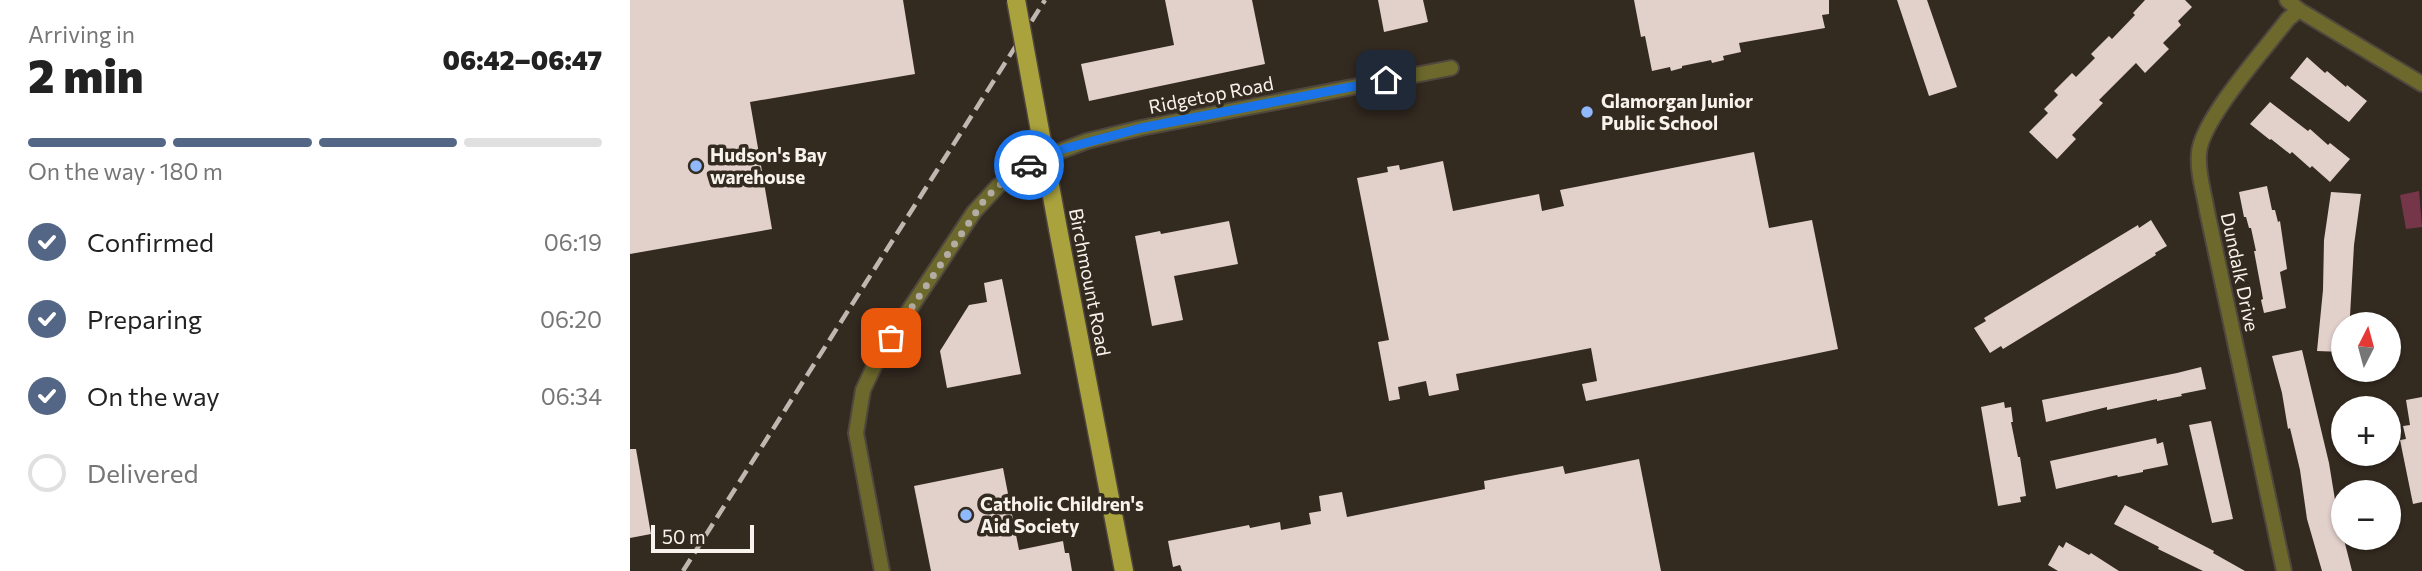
<!DOCTYPE html>
<meta charset="utf-8">
<style>
:root{--surface:#fff;--page:#f6f6f6;--text:#222;--muted:#767676;--line:#e0e0e0;--accent:#536685}
body{margin:0;font-family:Commissioner,sans-serif;background:var(--page);color:var(--text);height:100vh;display:flex;flex-direction:column;font-size:26px;white-space:nowrap}
*{box-sizing:border-box;margin:0}
p{font-size:23px;color:var(--muted)}
.icon{flex:none;width:38px;height:38px;fill:none;stroke:currentColor;stroke-width:2;stroke-linecap:round;stroke-linejoin:round}
.map{position:relative;flex:1;overflow:hidden}
.details{display:flex;flex-direction:column;background:var(--surface);width:630px}
.details>*{flex:none}
.needle{width:46px;rotate:6deg}
.tools{position:absolute;left:1701px;top:312px;display:grid;gap:14px}
.tools a{display:grid;place-items:center;width:70px;height:70px;border-radius:50%;background:var(--surface);box-shadow:0 2px 5px #0004;font-size:35px}
.scale{position:absolute;left:21px;bottom:18px;width:103px;box-sizing:border-box;padding-left:7px;border:4px solid #f8f3ec;border-top:0;font-size:19px;line-height:24px;white-space:nowrap;color:#f8f3ec;-webkit-text-stroke:5px #332a20;paint-order:stroke}
.pin{position:absolute;display:grid;place-items:center;width:60px;height:60px;color:#fff;margin:-30px;border-radius:14px;box-shadow:0 4px 10px #0006}
.courier{position:absolute;display:grid;place-items:center;width:70px;height:70px;margin:-35px;border:5px solid #1a73e8;border-radius:50%;background:#fff;color:#222;box-shadow:0 2px 9px #0007}
.head em{font-style:normal;font-weight:800}
.head div{display:flex;flex-direction:column-reverse}
.head{display:flex;align-items:center;justify-content:space-between;height:119px;padding:0 28px}
h1{font-size:46px;font-weight:800;line-height:52px}
.bar{display:grid;grid-template-columns:repeat(4,1fr);gap:10px 7px;align-content:center;height:84px;padding:0 28px}
.bar i{height:9px;border-radius:5px;background:var(--line)}
.bar .active{background:var(--accent)}
.bar p{grid-column:span 4}
ol{padding:0 28px;list-style:none}
li{display:flex;align-items:center;gap:21px;height:77px}
li p{margin-inline-start:auto}
li .icon{padding:7px;border-radius:50%;background:var(--accent);color:#fff;stroke-width:4}
li:last-child{color:var(--muted)}
li i{width:38px;height:38px;border:4px solid var(--line);border-radius:50%}
main{display:flex;flex:1;min-height:0}
.map>svg:first-child{display:block}
</style>
<main>
<section class="details">
<div class="head"><div><h1>2 min</h1><p>Arriving in</p></div><em>06:42–06:47</em></div>
<div class="bar"><i class="active"></i><i class="active"></i><i class="active"></i><i></i><p>On the way · 180 m</p></div>
<ol>
<li><svg class="icon" aria-label="check" viewBox="0 0 24 24"><path d="M5 12l5 5 9-10"/></svg>Confirmed<p>06:19</p></li>
<li><svg class="icon" aria-label="check" viewBox="0 0 24 24"><path d="M5 12l5 5 9-10"/></svg>Preparing<p>06:20</p></li>
<li><svg class="icon" aria-label="check" viewBox="0 0 24 24"><path d="M5 12l5 5 9-10"/></svg>On the way<p>06:34</p></li>
<li><i></i>Delivered</li>
</ol>
</section>
<div class="map">
<svg width="1792" height="571" viewBox="0 0 1792 571">
<rect width="100%" height="100%" fill="#332a20"/>
<polygon fill="#763649" points="1789,191 1792,227 1776,229 1770,195"/>
<g fill="#e2d0cb">
<polygon points="0,0 273,0 285,74 120,102 142,229 0,254"/>
<polygon points="535,0 622,0 635,64 459,101 451,64 544,45"/>
<polygon points="748,0 793,0 798,22 754,32"/>
<polygon points="1004,0 1199,0 1199,14 1192,15 1195,28 1109,43 1111,52 1093,56 1094,60 1082,63 1081,60 1052,66 1052,68 1041,71 1040,67 1022,71 1015,36 1011,37"/>
<polygon points="1267,0 1297,0 1327,87 1299,96"/>
<polygon points="1515,0 1555,0 1562,7 1548,21 1551,25 1533,43 1539,49 1515,73 1506,63 1469,100 1473,103 1442,135 1446,139 1427,159 1399,132 1418,113 1414,109 1428,95 1424,91 1442,73 1446,77 1465,58 1461,54 1479,36 1482,39 1505,15 1503,13"/>
<polygon points="1677,57 1695,73 1697,71 1716,87 1717,85 1737,101 1719,122 1660,78"/>
<polygon points="1640,102 1678,131 1680,129 1698,145 1700,143 1720,159 1700,182 1682,166 1680,168 1662,152 1660,154 1641,139 1640,140 1620,124"/>
<polygon points="1124,152 1139,228 1182,220 1208,349 956,401 952,384 967,381 961,348 826,374 829,390 799,396 796,381 768,387 770,399 759,401 748,342 759,340 727,178 758,172 757,167 769,165 770,170 813,161 823,211 909,194 912,211 934,206 930,190"/>
<polygon points="1637,186 1642,210 1645,210 1648,222 1650,221 1657,269 1650,272 1656,308 1634,313 1631,300 1633,299 1624,251 1626,251 1621,228 1619,228 1616,217 1614,217 1609,192"/>
<polygon points="1701,192 1731,194 1724,245 1720,316 1719,324 1713,324 1713,352 1687,351 1693,290 1694,240"/>
<polygon points="1521,220 1537,246 1525,253 1526,255 1373,349 1371,346 1360,353 1344,328 1356,321 1354,318 1508,225 1509,228"/>
<polygon points="599,221 608,264 544,276 553,320 522,326 505,236 530,231 531,234"/>
<polygon points="372,279 391,374 317,388 310,351 339,305 357,302 354,283"/>
<polygon points="1672,350 1699,463 1707,512 1722,571 1692,571 1677,519 1670,470 1660,428 1658,429 1652,393 1642,356"/>
<polygon points="1571,367 1576,389 1551,394 1552,396 1527,401 1527,399 1477,410 1477,407 1416,422 1412,400 1547,373"/>
<polygon points="1792,397 1792,502 1783,504 1770,440 1776,439 1773,426 1780,425 1776,400"/>
<polygon points="1374,402 1375,408 1381,407 1383,422 1381,422 1388,457 1390,457 1396,496 1390,497 1391,502 1368,506 1351,407"/>
<polygon points="1581,421 1603,519 1582,523 1559,425"/>
<polygon points="1526,438 1527,444 1533,442 1538,465 1513,470 1513,472 1488,477 1487,475 1426,489 1420,461"/>
<polygon points="0,449 6,449 21,534 0,538"/>
<polygon points="1009,459 1031,571 552,571 550,565 543,567 538,541 619,525 620,528 650,522 651,530 681,524 679,513 691,511 689,496 712,492 717,517 855,489 854,481 933,466 935,474"/>
<polygon points="373,468 389,550 433,541 435,553 439,553 442,571 301,571 284,486"/>
<polygon points="1495,505 1584,551 1583,553 1615,571 1573,571 1528,549 1529,547 1484,524"/>
<polygon points="1436,542 1459,555 1461,553 1489,571 1428,571 1418,565 1429,545 1433,548"/>
</g>
<g fill="none" stroke-linecap="round" stroke-linejoin="round">
<defs>
<g id="minor">
<polyline points="1657,0 1669,10 1792,84"/>
<polyline points="252,571 226,433 233,390 250,354 344,212 368,186 410,159 457,141 511,128 821,68"/>
<path d="M1654,571L1577,211C1574,192 1567,172 1569,153C1571,120 1636,48 1658,19L1669,10"/>
</g>
<polyline id="major" points="428,229 494,571"/>
</defs>
<use href="#minor" stroke="#4f463d" stroke-width="18"/>
<use href="#major" stroke="#4f463d" stroke-width="21"/>
<use href="#minor" stroke="#6d692d" stroke-width="14"/>
<use href="#major" stroke="#aaa33d" stroke-width="18"/>
<polyline stroke="#bfb8b1" stroke-width="4.5" stroke-dasharray="14 7" stroke-linecap="butt" points="53,571 415,0"/>
<defs>
<polyline id="major-bridge" points="386,0 428,229"/>
</defs>
<use href="#major-bridge" stroke="#4f463d" stroke-width="21" stroke-linecap="butt"/>
<use href="#major-bridge" stroke="#aaa33d" stroke-width="18"/>
</g>
<g fill="none" stroke-linecap="round" stroke-linejoin="round">
<polyline stroke="#b3ada5" stroke-width="7" stroke-dasharray="0 12.6" points="261,338 355,199 368,186 399,165"/>
<polyline stroke="#1a73e8" stroke-width="9" points="399,165 433,149 511,128 756,80"/>
</g>
<g fill="#8fb8fd" stroke="#332a20" stroke-width="2.5">
<circle cx="957" cy="112" r="7"/>
<circle cx="66" cy="166" r="7"/>
<circle cx="336" cy="515" r="7"/>
</g>
<g text-anchor="middle" stroke-width="7" stroke-linejoin="round" paint-order="stroke">
<g font-size="19" fill="#f8f3ec" stroke="#332a20">
<text transform="translate(581 95) rotate(-11)" y="7">Ridgetop Road</text>
<text transform="translate(1610 272) rotate(78)" y="7">Dundalk Drive</text>
<text transform="translate(460 282) rotate(79)" y="7">Birchmount Road</text>
</g>
<g font-size="19" font-weight="bold" fill="#f8f3ec" stroke="#332a20" text-anchor="start">
<text x="971" y="108">Glamorgan Junior<tspan x="971" dy="22">Public School</tspan></text>
<text x="80" y="162">Hudson's Bay<tspan x="80" dy="22">warehouse</tspan></text>
<text x="350" y="511">Catholic Children's<tspan x="350" dy="22">Aid Society</tspan></text>
</g>
</g>
</svg>
<div class="tools">
<a><svg class="needle" viewBox="-14 -14 28 28"><path d="M0-13l5 13h-10z" fill="#e53935"/><path d="M0 13l5-13h-10z" fill="#767676"/></svg></a>
<a>+</a>
<a>−</a>
</div>
<div class="scale">50 m</div>
<div class="pin" style="left:261px;top:338px;background:#ea580c"><svg class="icon" aria-label="bag" viewBox="0 0 24 24"><path d="M5 8h14l-1 12H6zM9 8a3 3 0 0 1 6 0"/></svg></div>
<div class="pin" style="left:756px;top:80px;background:#1f2937"><svg class="icon" aria-label="home" viewBox="0 0 24 24"><path d="M3 11l9-7 9 7M6 9v11h12V9"/></svg></div>
<div class="courier" style="left:399px;top:165px"><svg class="icon" aria-label="car" viewBox="0 0 24 24"><path d="M5 17H2v-5l4-1 3-4h7l3 4 3 1v5h-3M9 17h6M6 11h13"/><circle cx="7" cy="17" r="2"/><circle cx="17" cy="17" r="2"/></svg></div>
</div>
</main>
